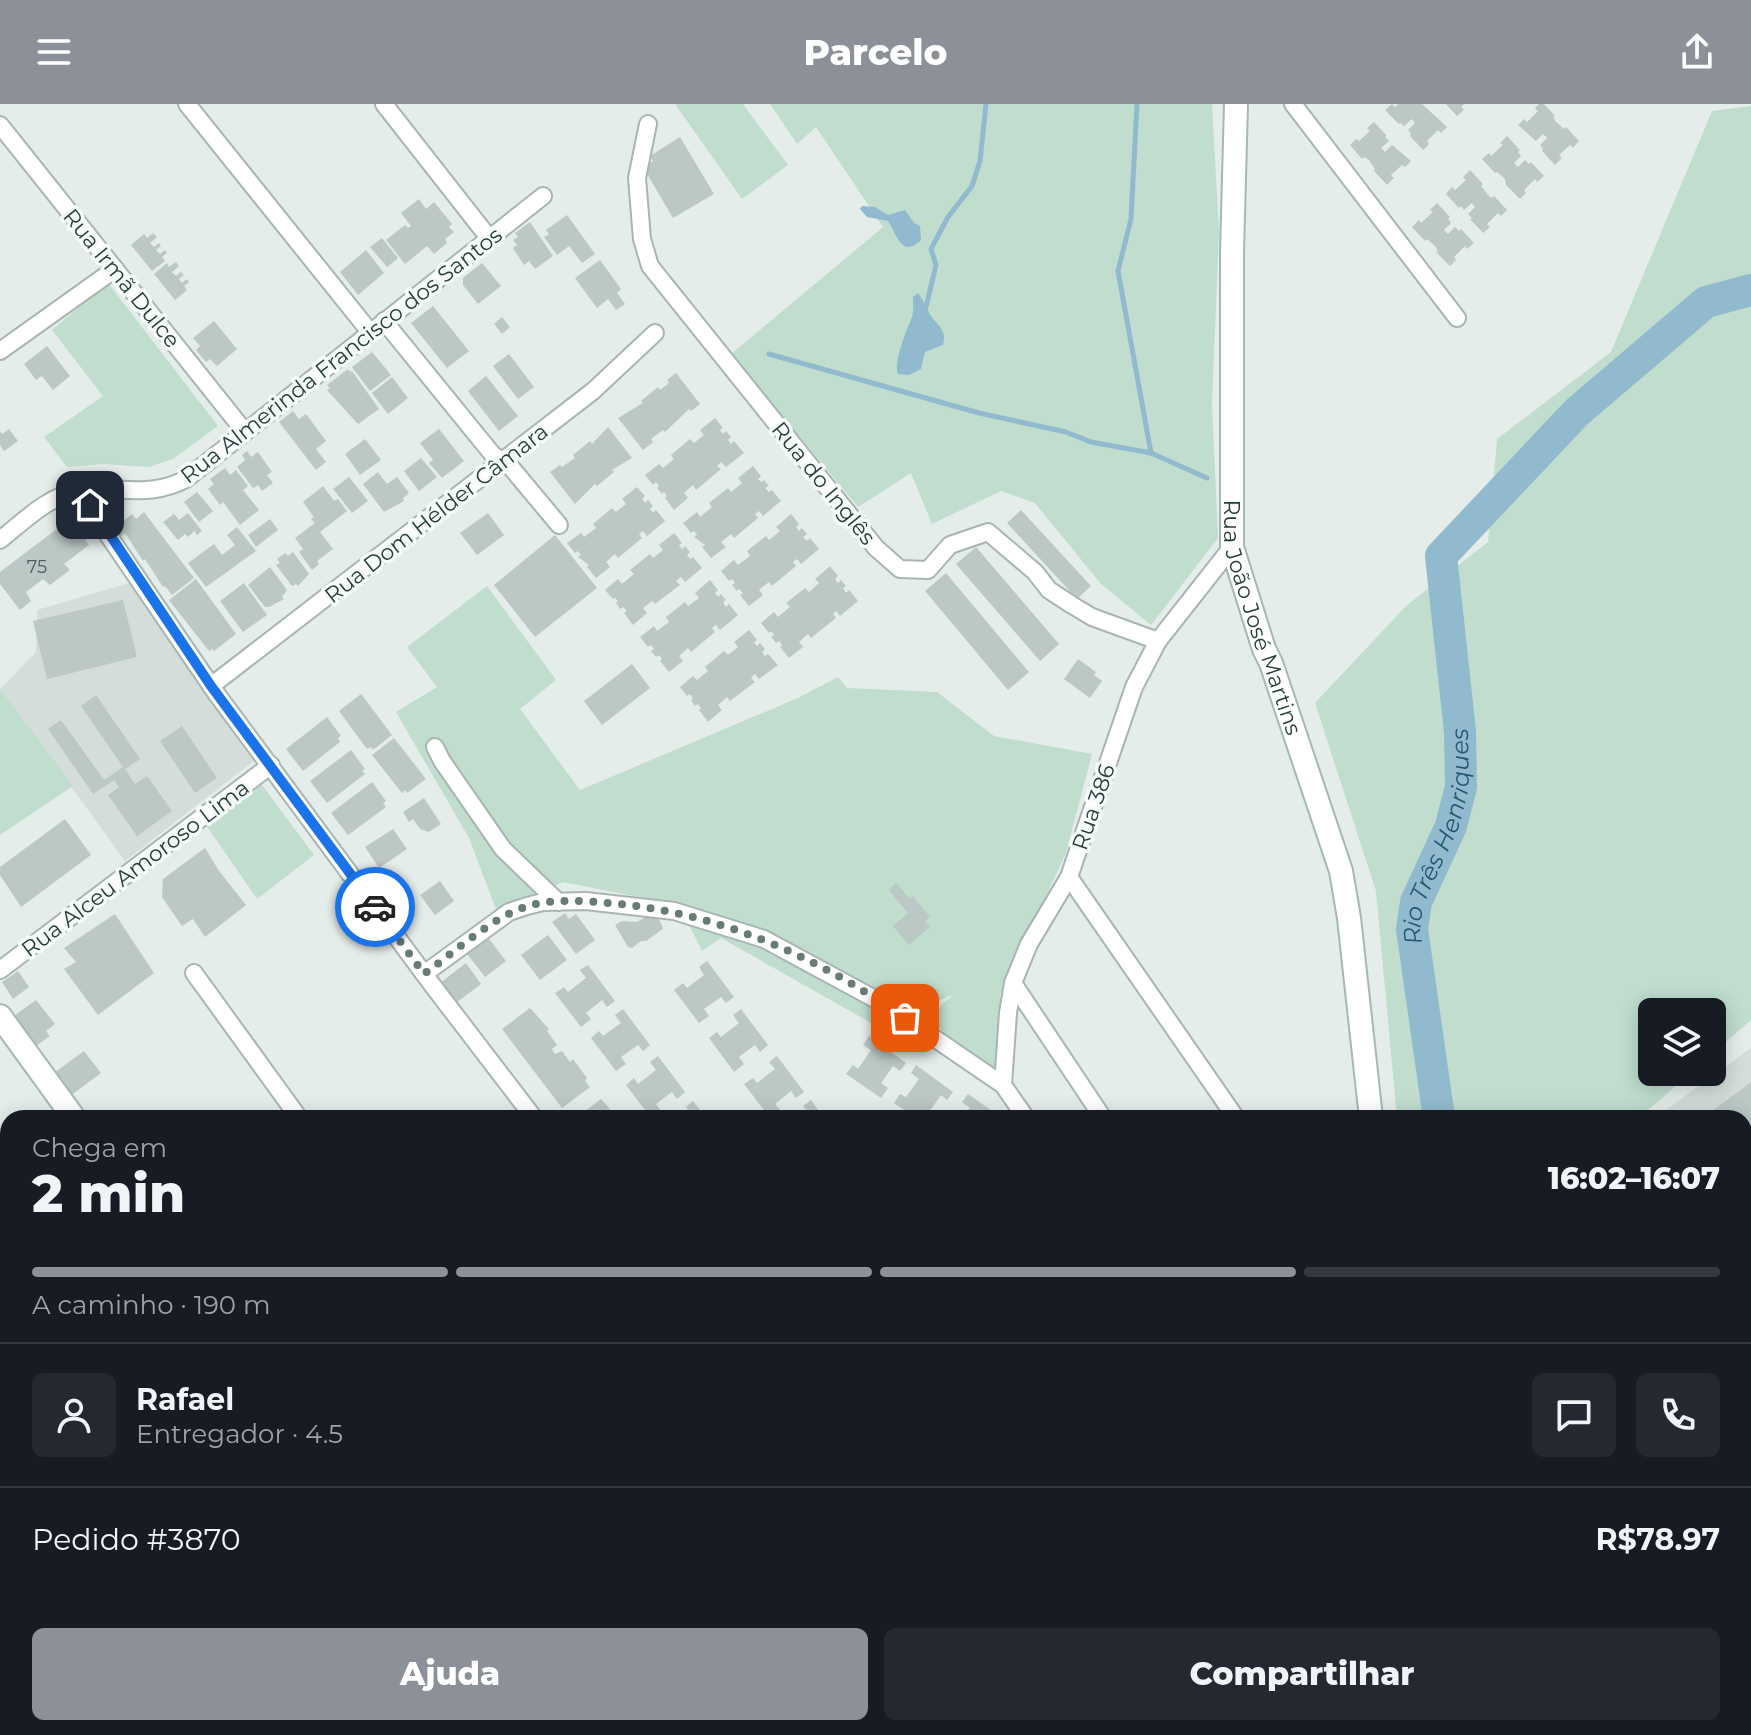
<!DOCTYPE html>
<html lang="pt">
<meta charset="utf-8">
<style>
:root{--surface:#171b24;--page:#242831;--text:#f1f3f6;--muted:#9ea1a6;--line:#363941;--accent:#8c9099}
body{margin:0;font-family:Montserrat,sans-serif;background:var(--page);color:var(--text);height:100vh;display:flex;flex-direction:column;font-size:30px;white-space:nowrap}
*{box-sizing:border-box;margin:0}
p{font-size:26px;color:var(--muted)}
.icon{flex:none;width:44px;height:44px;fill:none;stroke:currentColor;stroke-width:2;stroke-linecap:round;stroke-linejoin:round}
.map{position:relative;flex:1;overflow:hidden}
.drawer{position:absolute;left:0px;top:1006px;width:1752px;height:626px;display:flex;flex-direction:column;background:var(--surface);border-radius:24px 24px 0 0;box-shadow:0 4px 20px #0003}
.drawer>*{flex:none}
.controls{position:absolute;left:1638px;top:894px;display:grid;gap:16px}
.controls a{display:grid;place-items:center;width:88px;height:88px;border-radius:12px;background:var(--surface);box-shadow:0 4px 20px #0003;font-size:40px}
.pin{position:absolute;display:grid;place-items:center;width:68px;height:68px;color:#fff;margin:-34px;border-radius:16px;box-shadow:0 4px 12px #0006}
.courier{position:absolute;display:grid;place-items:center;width:80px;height:80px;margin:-40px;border:6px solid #1a73e8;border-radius:50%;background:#fff;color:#222;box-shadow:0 2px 10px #0007}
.headline em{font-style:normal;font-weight:800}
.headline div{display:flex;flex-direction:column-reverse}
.headline{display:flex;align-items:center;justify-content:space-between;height:136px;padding:0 32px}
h1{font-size:52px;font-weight:800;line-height:60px}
.bar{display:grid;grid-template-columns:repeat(4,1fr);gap:12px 8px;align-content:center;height:96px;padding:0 32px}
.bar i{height:10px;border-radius:6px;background:var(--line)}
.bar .current{background:var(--accent)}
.bar p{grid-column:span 4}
.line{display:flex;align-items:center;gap:20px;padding:0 32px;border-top:2px solid var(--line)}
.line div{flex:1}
.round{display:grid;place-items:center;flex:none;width:84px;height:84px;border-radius:12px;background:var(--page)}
.cta{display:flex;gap:16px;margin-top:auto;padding:16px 32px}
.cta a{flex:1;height:92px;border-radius:12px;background:var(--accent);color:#fff;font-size:32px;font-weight:800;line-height:92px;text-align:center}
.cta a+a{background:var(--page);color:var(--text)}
header{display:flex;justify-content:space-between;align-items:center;height:104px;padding:0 32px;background:var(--accent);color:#fff;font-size:36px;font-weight:800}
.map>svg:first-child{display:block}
</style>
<header><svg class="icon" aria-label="menu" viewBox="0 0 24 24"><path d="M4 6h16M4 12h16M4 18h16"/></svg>Parcelo<svg class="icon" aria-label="share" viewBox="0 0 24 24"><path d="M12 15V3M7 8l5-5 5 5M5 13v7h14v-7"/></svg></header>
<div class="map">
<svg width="1751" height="1631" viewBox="0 0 1751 1631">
<rect width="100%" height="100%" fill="#e5edeb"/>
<g fill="#d4ddda">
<polygon points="133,478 255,656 125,757 0,585 36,548 37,506"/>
<polygon points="1751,944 1751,1631 1334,1631 1328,1624 1744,1624 1744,1014 1655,1014"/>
</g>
<g fill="#c0ddcd">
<polygon points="675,0 743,0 788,61 742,95"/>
<polygon points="770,0 1212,0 1219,128 1212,299 1218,434 1151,521 1101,480 1035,399 1001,387 932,420 911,369 858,403 731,250 883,123 816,23 797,40"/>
<polygon points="1751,2 1751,916 1712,950 1712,908 1652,908 1652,968 1692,968 1639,1014 1397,1014 1376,787 1315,599 1407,501 1488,438 1497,335 1611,248 1712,7"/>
<polygon points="108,179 218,322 173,355 149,363 102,360 67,363 44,333 103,292 52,226"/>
<polygon points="487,482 556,576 520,605 580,686 798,594 838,573 847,584 937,588 994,632 1092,650 1066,749 1000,891 997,965 994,968 956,941 934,918 941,901 953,891 925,902 913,946 871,919 721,834 702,847 679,801 563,778 497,808 469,734 396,608 437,583 407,543"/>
<polygon points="0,585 73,682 0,731"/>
<polygon points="262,681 314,751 257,795 206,721"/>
<polygon points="1269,1624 1348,1624 1353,1631 1273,1631"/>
</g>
<g fill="#92bace">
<path d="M862,102L875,103L888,111L905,106L914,119L920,122L921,136C901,155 897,130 888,117L867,113L860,105Z"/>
<path d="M918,189C924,196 926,204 931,212C939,223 947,226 943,241L925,248L921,265L909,271L898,270C893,259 907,225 912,213C914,207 913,199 913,193Z"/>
</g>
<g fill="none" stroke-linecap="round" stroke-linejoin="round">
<g stroke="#92bace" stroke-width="5">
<polyline points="1137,0 1131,115 1118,167 1151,349"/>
<polyline points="926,203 936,161 931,145 948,113 972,82 980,57 986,0"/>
<polyline points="769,250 979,309 1066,328 1091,338 1151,349 1207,374"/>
</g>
<g stroke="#92bace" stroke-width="32">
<path id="s1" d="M1439,1014L1412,825L1416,798L1451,722L1461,683L1460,628L1441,452L1577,308L1706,198L1751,186"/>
<polyline points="1304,1624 1309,1631"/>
</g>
</g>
<g fill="#bbc8c5">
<polygon points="1392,0 1395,3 1398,0 1422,0 1447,23 1441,29 1438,26 1427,37 1429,40 1423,46 1410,32 1411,30 1408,26 1415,19 1412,15 1404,22 1400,19 1399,20 1385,6"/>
<polygon points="1446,0 1464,0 1461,3 1464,6 1457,12"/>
<polygon points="1539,0 1544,0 1555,12 1553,13 1556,18 1564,25 1566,23 1579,37 1573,44 1570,41 1559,51 1562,54 1555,61 1542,47 1543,45 1540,41 1547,34 1543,30 1536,37 1518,21 1524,15 1527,18 1538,7 1535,4"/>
<polygon points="1374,18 1387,32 1385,33 1389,37 1381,44 1385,48 1392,41 1411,57 1405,63 1402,61 1391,71 1394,74 1387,81 1374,67 1375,65 1369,56 1364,53 1362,55 1350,41 1356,35 1359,37 1370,27 1367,24"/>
<polygon points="1507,32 1520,46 1518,48 1521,52 1514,59 1518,63 1525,56 1529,60 1531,58 1544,72 1537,78 1535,75 1524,86 1526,89 1520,95 1506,81 1505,75 1497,68 1495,69 1482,55 1489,49 1491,52 1503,41 1500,39"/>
<polygon points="680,33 714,90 673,114 643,63 653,57 650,52"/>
<polygon points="1470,66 1483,80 1481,82 1488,91 1492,94 1494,92 1507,106 1501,112 1498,109 1487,120 1490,123 1483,129 1470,115 1472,114 1468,110 1475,103 1472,99 1464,106 1461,102 1459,104 1446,90 1452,83 1455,86 1466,76 1463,73"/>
<polygon points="419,95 426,105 434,98 452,120 449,123 454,128 445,135 447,139 434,150 427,142 405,160 386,136 405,121 408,124 411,122 401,109"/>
<polygon points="1437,99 1450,113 1448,115 1451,119 1444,126 1448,130 1455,123 1459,127 1461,125 1474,139 1467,145 1465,142 1454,153 1456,156 1450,162 1436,148 1438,147 1435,142 1427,135 1425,137 1412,123 1419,116 1421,119 1433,108 1430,106"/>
<polygon points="567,111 595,150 582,159 569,142 557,151 544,133 549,130 546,126"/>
<polygon points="530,118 553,152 535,165 529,157 524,161 513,144 517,141 513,136 518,133 515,129"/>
<polygon points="153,129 157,133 150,139 154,143 159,139 161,142 156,146 160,150 165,146 167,149 162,153 165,157 152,167 131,141 144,130 147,134"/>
<polygon points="382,134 398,154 387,163 370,143"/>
<polygon points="366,146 384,169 358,191 340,168"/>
<polygon points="600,156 621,185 617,189 625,200 616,206 608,195 597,204 575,174"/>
<polygon points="176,158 179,162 172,168 176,172 181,168 184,171 179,175 182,179 187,175 189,178 184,182 187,186 175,196 154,170 167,159 169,163"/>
<polygon points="482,159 501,182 478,200 463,181 463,174"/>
<polygon points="433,202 469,247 447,264 411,219"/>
<polygon points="502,213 510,223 502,230 494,220"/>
<polygon points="214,217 237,245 217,262 210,255 206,258 196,246 200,242 193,234"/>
<polygon points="47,242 70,272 53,286 42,272 36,276 24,260"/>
<polygon points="372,248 391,271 370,287 352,263"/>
<polygon points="509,250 534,283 518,295 493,262"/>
<polygon points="348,265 350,268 352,267 379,305 358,320 327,286 330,284 327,281"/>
<polygon points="676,269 700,300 691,307 689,305 665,328 663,326 651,335 653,338 643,346 618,314 643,299 641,297 658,283 660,286 669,279 667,276"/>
<polygon points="486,272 518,312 499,327 468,287"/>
<polygon points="392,273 408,294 388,310 372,289"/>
<polygon points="293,307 299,315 306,310 326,337 316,345 326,358 316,366 279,318"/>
<polygon points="715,314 723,324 720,326 723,330 726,327 731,333 728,336 731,340 734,337 744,349 726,363 721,358 717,362 721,365 696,386 693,381 684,389 688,394 674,406 665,394 667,392 664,388 662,390 657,384 659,382 656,378 653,381 645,371 659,360 663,364 674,355 671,351 690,335 694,339 704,331 700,326"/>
<polygon points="608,323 632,354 612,366 614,368 597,382 595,380 575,400 550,368 560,361 562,363 575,354 573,351 590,337 592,340"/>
<polygon points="9,325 18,337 4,347 0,341 0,327 2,330"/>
<polygon points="439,325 464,357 442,374 429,359 433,356 420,339"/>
<polygon points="365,335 381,356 360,371 345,350"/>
<polygon points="247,347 251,353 258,348 272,368 267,371 273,379 262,387 258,381 253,384 237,363 245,356 242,351"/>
<polygon points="421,354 437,373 419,387 404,367"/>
<polygon points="753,362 761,372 758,375 761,378 764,376 769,382 765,384 769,388 772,386 781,397 763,412 759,407 755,410 758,414 734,434 731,430 721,438 726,443 711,454 702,443 705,441 694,433 697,431 694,427 691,429 683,419 697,408 700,413 712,403 709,399 728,384 731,388 742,379 738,374"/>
<polygon points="225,364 230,371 236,366 248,382 243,386 259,406 240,421 223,398 220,401 208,385 214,380 210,375"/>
<polygon points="378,368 387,380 397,373 409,389 403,394 404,397 384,408 363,380"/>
<polygon points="349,373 368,397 352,409 333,385"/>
<polygon points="323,382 334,397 338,395 347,407 320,428 333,445 317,457 319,460 312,466 299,448 303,445 295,434 315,419 311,415 314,413 303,398"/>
<polygon points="637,383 645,392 642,395 645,399 648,396 653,402 650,405 653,409 656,406 665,417 647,432 643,427 639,430 642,434 618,454 615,450 606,458 610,463 596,474 587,463 589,461 578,453 581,451 578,447 575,449 567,439 581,429 584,433 596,424 593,420 612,404 616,408 626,400 622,395"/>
<polygon points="197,388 213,407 199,418 184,398"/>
<polygon points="1021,406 1091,482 1077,495 1007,419"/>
<polygon points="144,408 194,474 172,491 165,482 163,483 145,455 143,457 125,429 120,433 111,421 121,414 123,417 132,410 136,415"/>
<polygon points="188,409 202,427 197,431 194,427 188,433 185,430 178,436 163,418 174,410 179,416"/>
<polygon points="488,409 504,431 477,451 460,429"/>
<polygon points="791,410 799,420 796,423 799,427 802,424 807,430 803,433 807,437 810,434 819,445 801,460 797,455 793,458 796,462 772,482 769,478 759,486 763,491 749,502 740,491 743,489 739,485 737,487 732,481 735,479 732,475 729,477 721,467 734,456 738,461 750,452 747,447 766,432 769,436 780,427 776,423"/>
<polygon points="70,415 89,441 64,460 70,466 50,481 43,475 26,488 31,497 20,506 0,480 0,468"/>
<polygon points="270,415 278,426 256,443 248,431"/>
<polygon points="237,423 256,447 206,483 188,459 214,440 222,451 235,441 227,431"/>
<polygon points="674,429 682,439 679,441 682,445 685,442 690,448 687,451 690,455 693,453 702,464 685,478 681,473 676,477 680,481 655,500 652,497 643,504 647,509 633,521 624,509 627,507 623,503 620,505 616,499 618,497 615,494 613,495 605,486 618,475 622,480 634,470 630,466 650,450 653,454 663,446 659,441"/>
<polygon points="555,431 597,484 535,533 494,481"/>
<polygon points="976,443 1059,540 1040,557 956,460"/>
<polygon points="293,448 309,470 298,482 296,480 292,482 276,461 280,459 277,455 285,449 288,452"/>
<polygon points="830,462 838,472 835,475 838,479 841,476 846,482 843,484 846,489 849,486 858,497 840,512 836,507 833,510 836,514 811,534 808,530 799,538 803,543 789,554 780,543 782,541 779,537 776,539 771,533 774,531 771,527 769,529 761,519 774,508 778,513 790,503 786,499 805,484 809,488 819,479 815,475"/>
<polygon points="270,463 287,486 282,493 284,495 269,503 265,503 248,481"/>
<polygon points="946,469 1029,568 1008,586 925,487"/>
<polygon points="196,475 236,530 214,547 212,545 209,547 169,496"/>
<polygon points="710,476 718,486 715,489 718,493 721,490 726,496 723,498 726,503 729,500 738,511 720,526 716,521 712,524 715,528 691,548 688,544 679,552 683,557 669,568 660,557 662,555 659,551 656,553 651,547 654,545 651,541 648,543 640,533 654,522 657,527 669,518 666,513 685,498 688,502 699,494 695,489"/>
<polygon points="244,479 267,511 243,528 220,497"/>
<polygon points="123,496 137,553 47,575 33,517"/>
<polygon points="749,526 757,536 754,538 757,542 760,539 765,545 762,548 765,552 768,550 778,561 759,575 755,570 751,574 755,578 730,597 727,593 718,601 722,606 708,618 699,606 701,604 698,600 695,602 691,596 693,594 690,590 687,592 680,583 693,572 697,576 708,567 705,563 724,547 728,551 738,543 734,538"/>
<polygon points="1078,555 1096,568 1094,571 1102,577 1090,594 1064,575"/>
<polygon points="632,560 650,584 602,621 584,597"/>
<polygon points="361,590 392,631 373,646 371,643 367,645 339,607"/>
<polygon points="96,591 140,655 125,665 135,680 147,672 172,707 137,732 108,691 119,683 114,676 93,690 48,625 61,616 104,676 123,663 81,602"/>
<polygon points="327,613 341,632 338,634 340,638 303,667 286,645"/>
<polygon points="182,622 217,674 195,689 160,637"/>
<polygon points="394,634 426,675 407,689 405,686 402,689 372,651"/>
<polygon points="351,646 365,665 362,667 365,670 327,699 310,677"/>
<polygon points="372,678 386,697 383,699 386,703 348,731 331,709"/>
<polygon points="424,694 441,720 429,728 420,725 413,715 409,718 403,708"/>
<polygon points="65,715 91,751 21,803 0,771 0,763"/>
<polygon points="393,725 407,745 379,764 365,743"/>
<polygon points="205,744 219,767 246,801 205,833 193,815 182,822 162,793 163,775"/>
<polygon points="440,777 454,797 435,811 420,791"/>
<polygon points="896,779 910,795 913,792 930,813 925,818 930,823 909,841 893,822 908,809 889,786"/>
<polygon points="565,809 569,815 576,810 595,836 576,850 552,818"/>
<polygon points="115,810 154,869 98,911 64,865 76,858 64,844"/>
<polygon points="651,810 660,817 663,825 646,837 641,837 632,844 628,843 615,821 622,817 637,818"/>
<polygon points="486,831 506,857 485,873 465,847"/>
<polygon points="548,831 567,856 540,876 521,851"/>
<polygon points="707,857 734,893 726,899 721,893 704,905 709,912 699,919 674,886 683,879 687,884 704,871 699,863"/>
<polygon points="466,859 481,880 456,899 440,879"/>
<polygon points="588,861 615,897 607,903 602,896 586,909 591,915 581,923 555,889 564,883 568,888 586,874 580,866"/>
<polygon points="18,867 29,883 13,895 2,878"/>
<polygon points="36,896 55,920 46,927 50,932 33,944 24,932 28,929 15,911"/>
<polygon points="530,904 549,925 547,927 557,941 552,945 555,950 562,947 570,958 573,955 587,974 585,977 590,983 562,1004 502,925"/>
<polygon points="623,905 650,941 643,947 638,941 621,953 626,960 616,967 591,934 599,927 603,932 621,919 615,911"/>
<polygon points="741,905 768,941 760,948 755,941 739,953 744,960 734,968 709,934 717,928 721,933 739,919 733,911"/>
<polygon points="869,932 906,959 900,967 893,962 881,979 888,984 881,994 846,970 853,961 858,965 871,946 863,941"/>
<polygon points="84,947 101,969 70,992 54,969"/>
<polygon points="658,952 685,988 677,995 672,988 656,1000 661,1007 651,1014 626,981 634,974 638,980 656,966 650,958"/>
<polygon points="777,952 804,988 796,994 791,987 775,1000 780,1006 770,1014 744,980 753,974 757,979 775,965 769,958"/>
<polygon points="916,961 953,988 947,996 941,991 929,1008 938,1014 916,1014 894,999 900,990 906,993 919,975 911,969"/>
<polygon points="1751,978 1751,1467 1744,1458 1744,1014 1703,1014"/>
<polygon points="968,990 1002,1014 962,1014 970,1004 962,998"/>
<polygon points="601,995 618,1014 576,1014"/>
<polygon points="811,996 824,1014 803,1014 809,1010 803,1002"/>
<polygon points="693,997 706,1014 687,1014 691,1011 686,1003"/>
</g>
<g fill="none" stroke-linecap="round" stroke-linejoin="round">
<defs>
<g id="street">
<polyline points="187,0 370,228"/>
<polyline points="384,0 489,134"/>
<polyline points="1293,0 1457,214"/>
<polyline points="648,20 637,74 642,135 650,162 876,444 900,465 928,466 950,441 988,428 1035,468 1049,486 1072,501 1092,513 1158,537"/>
<polyline points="0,21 245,328"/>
<polyline points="384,217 493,351 509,361 559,421"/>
<polyline points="0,247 115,165"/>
<polyline points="78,387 216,589 433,882 534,1014"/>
<path d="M0,436C24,417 49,391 80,387C120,381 148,395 186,375L543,92"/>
<polyline points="211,582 593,287 655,229"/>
<polyline points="435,643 442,657 503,745 558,798"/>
<polyline points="1069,773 1236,1014"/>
<polyline points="0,866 271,661"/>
<polyline points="194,869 299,1014"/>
<polyline points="424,870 509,808 527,802 543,798 586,797 674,807 764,835 886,901 1003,981 1026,1014"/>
<polyline points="1013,879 1103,1014"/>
<polyline points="1003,981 1008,909 1013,879 1029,840 1069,773 1134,583 1158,537 1232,443"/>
<polyline points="0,1198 8,1209"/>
<polyline points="0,1317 8,1311"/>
<polyline points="0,1485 8,1496"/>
<polyline points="103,1624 108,1631"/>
<polyline points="315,1624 320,1631"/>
<polyline points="985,1624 989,1631"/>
<polyline points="164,1631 173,1624"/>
<polyline points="740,1631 750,1624"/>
</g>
<g id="secondary">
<path id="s2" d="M1236,0L1232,148V443L1264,545L1271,559L1341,767L1349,814L1371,1014"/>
<polyline points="0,912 74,1014"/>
<polyline points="517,1624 522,1631"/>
<polyline points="1222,1624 1228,1631"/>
</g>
</defs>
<use href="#street" stroke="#a8b5b3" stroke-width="20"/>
<use href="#secondary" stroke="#a4b8b5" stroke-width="26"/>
<use href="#street" stroke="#fff" stroke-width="16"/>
<use href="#secondary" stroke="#fff" stroke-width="22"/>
</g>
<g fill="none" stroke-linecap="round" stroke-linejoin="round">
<path stroke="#697b79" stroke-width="8" stroke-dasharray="0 14.4" d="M375,803L424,870C452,850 493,813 525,803C551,794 582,797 609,799C718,808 816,852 905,914"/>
<polyline stroke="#1a73e8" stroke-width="10" points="90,401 211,582 375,803"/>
</g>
<g text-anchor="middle" stroke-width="7" stroke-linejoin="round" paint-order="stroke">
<g font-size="18" fill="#4b605e">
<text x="37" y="469">75</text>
</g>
<g font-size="22" fill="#263e3c" stroke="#f6faf9">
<text transform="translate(122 174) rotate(51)" y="8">Rua Irmã Dulce</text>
<text transform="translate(341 251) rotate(-38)" y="8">Rua Almerinda Francisco dos Santos</text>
<text transform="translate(824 379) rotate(51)" y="8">Rua do Inglês</text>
<text transform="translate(436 409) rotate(-38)" y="8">Rua Dom Hélder Câmara</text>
<text dy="8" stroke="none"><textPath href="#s2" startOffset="518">Rua João José Martins</textPath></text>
<text transform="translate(1093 703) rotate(-71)" y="8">Rua 386</text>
<text transform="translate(135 764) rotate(-37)" y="8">Rua Alceu Amoroso Lima</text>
</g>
<g font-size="24" font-style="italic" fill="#245a76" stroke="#f6faf9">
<text dy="8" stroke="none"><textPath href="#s1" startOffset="288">Rio Três Henriques</textPath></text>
</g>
</g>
</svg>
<div class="controls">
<a><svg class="icon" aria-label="layers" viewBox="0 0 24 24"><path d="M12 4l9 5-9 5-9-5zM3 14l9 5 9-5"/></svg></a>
</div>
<div class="pin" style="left:905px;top:914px;background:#ea580c"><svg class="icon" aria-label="bag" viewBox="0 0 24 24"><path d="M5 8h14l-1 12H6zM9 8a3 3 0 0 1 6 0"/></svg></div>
<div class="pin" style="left:90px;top:401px;background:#1f2937"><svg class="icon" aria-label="home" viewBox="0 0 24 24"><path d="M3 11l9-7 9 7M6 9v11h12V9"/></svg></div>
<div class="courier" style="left:375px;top:803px"><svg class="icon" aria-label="car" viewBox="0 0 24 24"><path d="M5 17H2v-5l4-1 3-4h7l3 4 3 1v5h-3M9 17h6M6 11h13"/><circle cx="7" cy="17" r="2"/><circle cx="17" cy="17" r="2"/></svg></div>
<section class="drawer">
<div class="headline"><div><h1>2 min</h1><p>Chega em</p></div><em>16:02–16:07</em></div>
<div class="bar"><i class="current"></i><i class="current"></i><i class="current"></i><i></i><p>A caminho · 190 m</p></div>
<div class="line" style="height:144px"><a class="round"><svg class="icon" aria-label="person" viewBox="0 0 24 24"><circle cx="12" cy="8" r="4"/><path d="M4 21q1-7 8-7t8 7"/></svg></a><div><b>Rafael</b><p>Entregador · 4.5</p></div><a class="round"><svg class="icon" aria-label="chat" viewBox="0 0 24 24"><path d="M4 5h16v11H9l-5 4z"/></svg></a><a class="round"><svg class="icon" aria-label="phone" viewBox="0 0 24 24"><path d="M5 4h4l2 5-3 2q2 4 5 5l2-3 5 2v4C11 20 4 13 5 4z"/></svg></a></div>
<div class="line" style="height:104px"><div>Pedido #3870</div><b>R$78.97</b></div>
<div class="cta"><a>Ajuda</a><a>Compartilhar</a></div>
</section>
</div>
